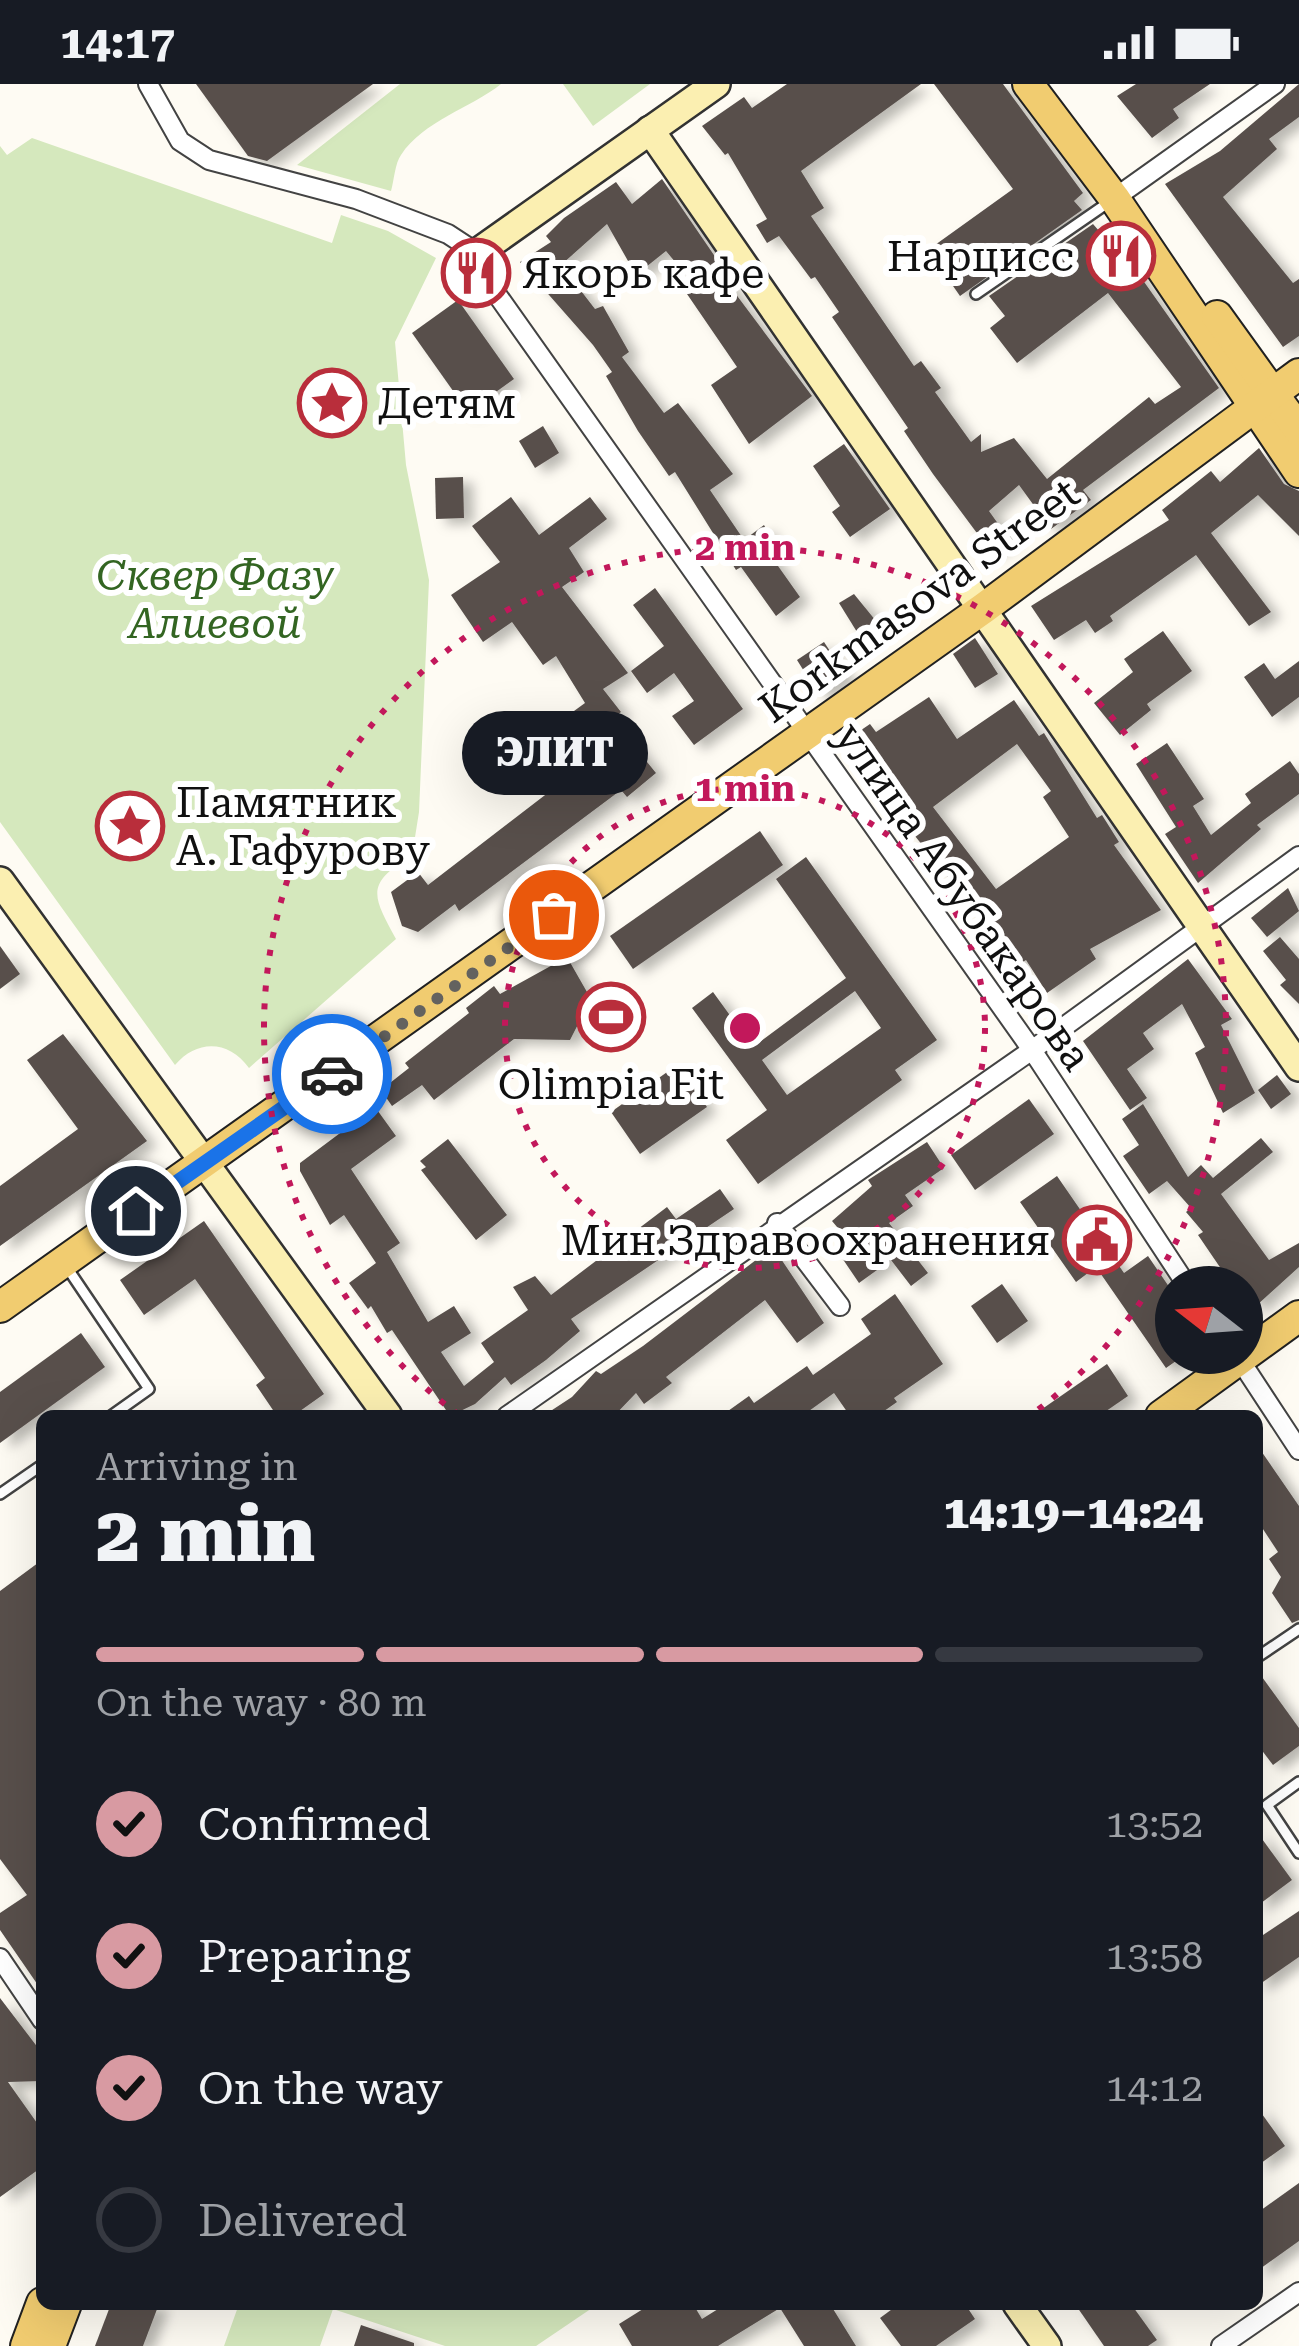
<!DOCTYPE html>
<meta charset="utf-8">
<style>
:root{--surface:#171b24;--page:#242831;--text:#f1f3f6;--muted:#9ea1a6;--line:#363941;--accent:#d89aa2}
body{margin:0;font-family:"Roboto Serif",serif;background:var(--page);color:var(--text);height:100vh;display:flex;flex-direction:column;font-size:45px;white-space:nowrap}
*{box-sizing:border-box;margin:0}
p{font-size:39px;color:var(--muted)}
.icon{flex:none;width:66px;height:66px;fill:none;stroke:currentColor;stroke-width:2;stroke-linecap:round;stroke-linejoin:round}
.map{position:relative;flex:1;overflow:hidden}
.side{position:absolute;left:36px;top:1326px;width:1227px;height:900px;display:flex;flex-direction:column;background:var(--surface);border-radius:18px;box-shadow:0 12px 48px #0002}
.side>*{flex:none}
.needle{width:78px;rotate:287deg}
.fabs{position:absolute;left:1155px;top:1182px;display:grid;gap:24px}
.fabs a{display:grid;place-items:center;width:108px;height:108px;border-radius:50%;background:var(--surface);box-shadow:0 12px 48px #0002;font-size:60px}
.pin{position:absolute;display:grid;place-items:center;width:102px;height:102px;color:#fff;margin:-51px;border:6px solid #fff;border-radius:50%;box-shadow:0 3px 12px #0007}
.courier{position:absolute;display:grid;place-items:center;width:120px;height:120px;margin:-60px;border:9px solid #1a73e8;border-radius:50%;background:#fff;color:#222;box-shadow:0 3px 15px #0007}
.bubble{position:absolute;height:84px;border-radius:42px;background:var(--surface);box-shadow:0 12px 48px #0002;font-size:39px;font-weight:800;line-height:84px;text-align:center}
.head em{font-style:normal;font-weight:800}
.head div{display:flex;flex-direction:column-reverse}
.head{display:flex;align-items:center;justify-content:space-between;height:204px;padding:0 60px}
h1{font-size:78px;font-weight:800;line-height:90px}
.bar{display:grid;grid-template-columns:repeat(4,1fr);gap:18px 12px;align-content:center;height:144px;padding:0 60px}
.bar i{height:15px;border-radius:9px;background:var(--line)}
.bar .current{background:var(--accent)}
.bar p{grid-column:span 4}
ol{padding:0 60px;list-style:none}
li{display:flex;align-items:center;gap:36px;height:132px}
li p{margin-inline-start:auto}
li .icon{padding:12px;border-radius:50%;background:var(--accent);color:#111;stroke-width:4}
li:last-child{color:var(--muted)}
li i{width:66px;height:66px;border:6px solid var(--line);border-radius:50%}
.status{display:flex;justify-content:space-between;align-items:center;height:84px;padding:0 60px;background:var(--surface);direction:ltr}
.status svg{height:33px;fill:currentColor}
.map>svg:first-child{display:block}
</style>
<div class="status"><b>14:17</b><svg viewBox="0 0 49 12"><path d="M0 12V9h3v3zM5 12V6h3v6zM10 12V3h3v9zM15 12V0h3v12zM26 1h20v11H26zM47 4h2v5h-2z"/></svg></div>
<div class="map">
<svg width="1299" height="2262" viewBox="0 0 1299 2262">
<defs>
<filter id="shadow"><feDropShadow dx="10" dy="5.5" stdDeviation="6" flood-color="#0004"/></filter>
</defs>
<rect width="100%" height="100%" fill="#fefbf3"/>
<g fill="#d5e8bd">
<path d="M400,0H501C471,24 423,37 401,71C395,79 394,97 391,107L297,81Z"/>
<polygon points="563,0 650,0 593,42"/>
<path d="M32,54L332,159L341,131L388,147L436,174L395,258L406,381L429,496L419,728L412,772C364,800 373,812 396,855L249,984C229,956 197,955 175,981L0,738V62L7,71Z"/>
<polygon points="239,2220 598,2220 536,2262 445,2262 333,2225 320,2262 224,2262"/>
</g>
<g fill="#58504c" fill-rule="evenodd" filter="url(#shadow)">
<polygon points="196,0 373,0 267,77 248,72"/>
<polygon points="787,0 921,0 801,87 824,124 811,132 914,282 921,277 941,304 935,308 971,358 981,350 981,368 1014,354 1047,395 1149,313 1155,320 1181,303 1108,209 1017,279 990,244 1005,232 989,212 1093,140 1106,155 1111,151 1219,304 1083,406 1091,416 1051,445 1019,401 989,427 1009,455 991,468 933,390 904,347 908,344 832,233 839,228 815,193 811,195 779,152 767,159 756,141 767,135 728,69 725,71 702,42 744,13 752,24"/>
<polygon points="934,0 1003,0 1083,109 1074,117 1082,126 960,212 928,166 1013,105"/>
<polygon points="1136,0 1210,0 1173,25 1179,34 1152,54 1117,12"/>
<polygon points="1299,0 1299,33 1269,55 1277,65 1223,113 1293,199 1299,195 1299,252 1283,263 1165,100 1220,67"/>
<polygon points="662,95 718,177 714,181 812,312 749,360 711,301 737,283 687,210 696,203 666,167 636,191 607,140 561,181 595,225 603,222 629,268 622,273 664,329 678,319 733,390 710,406 744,456 764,441 774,460 766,465 800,513 776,532 741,483 736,486 675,388 669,392 638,347 606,292 612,288 593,261 520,178 551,158 546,152 564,134 616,98 632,120"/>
<polygon points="458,216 514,295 468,328 412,249"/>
<polygon points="543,342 559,369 535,384 519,357"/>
<polygon points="844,360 890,425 850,453 832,428 840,422 813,382"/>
<polygon points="1259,364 1284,400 1299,407 1299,452 1258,411 1211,449 1271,528 1249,542 1196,471 1110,532 1113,537 1095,549 1086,536 1054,556 1031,522 1169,436 1162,426 1211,387 1220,398"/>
<polygon points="463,393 464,434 436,435 435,394"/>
<polygon points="511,413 539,451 590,413 607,435 569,464 584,488 562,503 628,589 603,605 621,628 612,635 656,689 627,713 621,706 459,827 455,820 418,848 402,842 391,808 418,788 428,801 592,675 563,635 585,619 556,572 543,581 512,538 483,558 451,511 500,478 472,442"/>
<polygon points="655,504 743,625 694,661 672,632 694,617 674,589 647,609 631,587 664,562 633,521"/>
<polygon points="854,510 876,537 857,548 839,519"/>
<polygon points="1163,547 1192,587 1147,620 1151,626 1120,651 1094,619 1133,588 1124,575"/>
<polygon points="975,554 998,590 975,604 953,570"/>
<polygon points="824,558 847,593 819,611 797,576"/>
<polygon points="1299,577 1299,613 1272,633 1244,593 1264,579 1275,595"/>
<path d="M929,613L957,655L1014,616L1039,652L1044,649L1097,734L1102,731L1119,758L1114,761L1161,826L1090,865L1096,875L1047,909L1026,876L1018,881L915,752L851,653L870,640L876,648ZM1017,660L1051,707L1043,713L1069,753L996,805L933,723Z"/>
<polygon points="1167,659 1204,715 1193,722 1211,751 1251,719 1245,710 1290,677 1299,690 1299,710 1257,741 1261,745 1198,799 1165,750 1176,743 1136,680"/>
<polygon points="760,747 783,781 633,885 610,852"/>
<path d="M806,773L937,956L895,986L902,996L758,1100L726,1056L767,1026L692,924L713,908L753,963L846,894L776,795ZM855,907L881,944L787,1011L762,976Z"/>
<polygon points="1288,804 1299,827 1267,853 1251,834"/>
<polygon points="1280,853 1299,875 1299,920 1280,901 1286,896 1263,867"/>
<polygon points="0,862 20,890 0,905"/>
<polygon points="567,873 591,915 570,956 514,955 434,1016 422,1001 392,1022 381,1006 409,984 405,979 469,929 466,924 494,902 500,910"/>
<polygon points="1188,875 1232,935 1221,941 1255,1009 1223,1029 1195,969 1205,963 1182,920 1143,949 1154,965 1127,985 1147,1014 1130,1026 1083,957"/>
<polygon points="63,950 147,1057 0,1162 0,1102 78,1045 27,976"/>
<polygon points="677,981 707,1023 640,1070 611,1028"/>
<polygon points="1277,991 1291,1010 1271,1025 1258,1006"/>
<polygon points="1029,1015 1054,1050 975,1106 951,1071"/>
<polygon points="1143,1020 1188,1093 1201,1081 1213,1094 1261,1054 1273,1068 1221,1110 1269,1176 1299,1159 1299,1183 1256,1222 1233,1192 1228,1195 1198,1151 1203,1148 1186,1128 1191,1124 1167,1097 1149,1110 1123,1072 1139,1061 1122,1035"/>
<polygon points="375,1023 396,1052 351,1085 400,1159 387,1168 428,1238 454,1222 471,1249 441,1268 464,1302 494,1278 481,1259 528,1226 513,1203 535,1192 551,1211 667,1123 676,1135 720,1105 734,1125 571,1235 580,1247 546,1276 511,1301 505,1293 475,1320 450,1332 392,1246 387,1249 371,1222 368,1225 349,1199 376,1179 344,1131 330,1141 300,1087 300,1079"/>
<polygon points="448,1055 507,1131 476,1156 421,1086 426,1083 420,1077"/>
<polygon points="927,1058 944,1084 905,1111 913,1122 889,1139 928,1189 911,1202 891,1176 859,1199 840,1171 853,1162 832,1137 872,1102 868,1096"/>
<polygon points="1057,1092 1124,1189 1148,1172 1176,1213 1176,1277 1166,1284 1096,1183 1076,1198 1020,1118"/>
<polygon points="204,1137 324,1310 293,1332 277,1332 256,1301 265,1294 195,1195 144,1231 120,1196"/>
<polygon points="773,1163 824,1239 797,1259 765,1216 666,1293 672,1299 644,1320 636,1309 614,1332 543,1332 572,1313 596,1287 601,1290 643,1262"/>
<polygon points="1002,1200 1028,1237 997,1259 971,1222"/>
<polygon points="895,1210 943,1280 894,1314 897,1318 877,1332 850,1332 834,1309 802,1332 721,1332 749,1312 754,1319 807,1282 813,1291 871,1250 861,1235"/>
<polygon points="81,1249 105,1283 0,1359 0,1308"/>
<polygon points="1107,1280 1128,1312 1099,1332 1032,1332"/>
<polygon points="1257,1361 1299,1422 1299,1536 1292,1539 1272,1509 1281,1493 1269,1475 1278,1468 1257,1436"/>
<polygon points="42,1476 42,1907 0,1846 0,1829 27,1811 0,1775 0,1507"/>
<polygon points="1257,1586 1299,1644 1299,1662 1273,1681 1257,1660"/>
<polygon points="1257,1748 1292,1796 1257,1822"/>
<polygon points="1299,1827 1299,1873 1257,1902 1257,1855"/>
<polygon points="0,1914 42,1969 42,1997 8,1998 42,2046 42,2083 0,2113"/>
<polygon points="1257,2023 1285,2062 1257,2082"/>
<polygon points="1299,2099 1299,2157 1257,2187 1257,2129"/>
<polygon points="111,2220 159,2220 143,2262 95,2262"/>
<polygon points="651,2220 693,2220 702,2235 726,2220 830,2220 856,2262 804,2262 780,2224 718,2262 632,2262 619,2240"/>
<polygon points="899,2220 965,2220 975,2235 936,2262 901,2262 880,2234"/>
<polygon points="1075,2220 1131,2220 1157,2256 1148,2262 1104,2262"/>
<polygon points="361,2241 414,2259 414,2262 354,2262"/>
</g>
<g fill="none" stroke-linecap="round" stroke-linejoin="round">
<defs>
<g id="lane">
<polyline points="976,210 1112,116"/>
<polyline points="66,1182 149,1305 111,1332"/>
<polyline points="0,1410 42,1381"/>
<polyline points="1259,1572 1299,1545"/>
<polyline points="1299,1698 1267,1721 1299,1769"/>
</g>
<g id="street">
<polyline points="148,0 180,57 209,76 356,115 448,150 477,169 481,188 1032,966 1188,1203"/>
<polyline points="1126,106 1275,0"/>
<polyline points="777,1139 840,1222"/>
<polyline points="1236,1270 1299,1366"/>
<polyline points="507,1332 1032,966 1299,772"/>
<polyline points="0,1874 42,1936"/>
<polyline points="1221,2262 1299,2208"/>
</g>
<g id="secondary">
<polyline points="650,46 1299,983"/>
<polyline points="477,169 716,0"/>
<polyline points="0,797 388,1332"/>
<polyline points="1017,2220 1047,2262"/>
</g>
<g id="primary">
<polyline points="1028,0 1114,114 1299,388"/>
<polyline points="1217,232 1299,346"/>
<polyline points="0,1223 984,524 1299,290"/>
<polyline points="1161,1332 1299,1232"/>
<polyline points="26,2262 42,2219"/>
<polyline points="50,2262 66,2220"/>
</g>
</defs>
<use href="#lane" stroke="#434343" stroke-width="14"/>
<use href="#street" stroke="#434343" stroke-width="22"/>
<use href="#secondary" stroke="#323232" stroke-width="32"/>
<use href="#primary" stroke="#212121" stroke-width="34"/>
<use href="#lane" stroke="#fff" stroke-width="9"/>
<use href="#street" stroke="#fff" stroke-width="18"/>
<use href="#secondary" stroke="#fbefb1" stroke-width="27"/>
<use href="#primary" stroke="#f1cc70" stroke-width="30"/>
</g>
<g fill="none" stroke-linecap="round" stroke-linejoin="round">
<polyline stroke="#63625f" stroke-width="12" stroke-dasharray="0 21.6" points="332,990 554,831"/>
<polyline stroke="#1a73e8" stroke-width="15" points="136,1127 332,990"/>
</g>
<g fill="none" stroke="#c2185b" stroke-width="6" stroke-dasharray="6 12">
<circle cx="745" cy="944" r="240"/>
<path d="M459 1331A481 481 0 1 1 1031 1331"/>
</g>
<defs>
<symbol id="restaurant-ring" viewBox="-11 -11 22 22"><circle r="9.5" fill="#fff" stroke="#b92e3b" stroke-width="1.5"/><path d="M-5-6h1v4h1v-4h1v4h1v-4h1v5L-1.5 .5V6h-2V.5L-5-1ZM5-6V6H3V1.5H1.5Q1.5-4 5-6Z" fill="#b92e3b"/></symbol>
<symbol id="sight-ring" viewBox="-11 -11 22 22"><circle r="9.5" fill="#fff" stroke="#b92e3b" stroke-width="1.5"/><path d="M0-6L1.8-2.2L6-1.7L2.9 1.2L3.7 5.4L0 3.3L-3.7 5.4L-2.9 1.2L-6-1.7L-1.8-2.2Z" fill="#b92e3b"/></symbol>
<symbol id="stadium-ring" viewBox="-11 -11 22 22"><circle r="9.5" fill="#fff" stroke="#b92e3b" stroke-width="1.5"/><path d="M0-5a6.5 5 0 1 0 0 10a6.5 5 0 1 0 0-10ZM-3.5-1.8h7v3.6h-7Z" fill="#b92e3b"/></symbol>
<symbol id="civic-ring" viewBox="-11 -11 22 22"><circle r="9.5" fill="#fff" stroke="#b92e3b" stroke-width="1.5"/><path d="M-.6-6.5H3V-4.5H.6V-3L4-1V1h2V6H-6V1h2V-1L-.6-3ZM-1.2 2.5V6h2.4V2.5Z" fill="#b92e3b"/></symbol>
</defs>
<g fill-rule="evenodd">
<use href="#restaurant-ring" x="1083" y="134" width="76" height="76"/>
<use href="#restaurant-ring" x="438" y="151" width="76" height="76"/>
<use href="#sight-ring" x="294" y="281" width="76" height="76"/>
<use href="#sight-ring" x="92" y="704" width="76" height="76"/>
<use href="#stadium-ring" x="573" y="895" width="76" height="76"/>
<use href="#civic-ring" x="1059" y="1118" width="76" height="76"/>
</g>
<g text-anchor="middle" stroke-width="12" stroke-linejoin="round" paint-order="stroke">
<g font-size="42" fill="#101010" stroke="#fff" text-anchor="start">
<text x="1074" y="187" text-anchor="end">Нарцисс</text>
<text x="522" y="204">Якорь кафе</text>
<text x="378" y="334">Детям</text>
<text x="176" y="733">Памятник<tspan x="176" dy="48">А. Гафурову</tspan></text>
<text x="611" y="1015" text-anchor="middle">Olimpia Fit</text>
<text x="1050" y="1171" text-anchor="end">Мин.Здравоохранения</text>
</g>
<g font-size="42" font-style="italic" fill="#336522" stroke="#fff">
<text x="215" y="506">Сквер Фазу<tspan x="215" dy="48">Алиевой</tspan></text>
</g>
<g font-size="42" fill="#101010" stroke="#fff">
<text transform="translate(919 516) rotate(-36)" y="15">Korkmasova Street</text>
<text transform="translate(964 812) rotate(55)" y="15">улица Абубакарова</text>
</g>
</g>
<circle cx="745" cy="944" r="18" fill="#c2185b" stroke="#fff" stroke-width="6"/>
<g font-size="36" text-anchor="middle" font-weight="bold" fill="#c2185b" stroke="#fff" stroke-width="12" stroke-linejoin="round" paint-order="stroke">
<text x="745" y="476">2 min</text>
<text x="745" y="717">1 min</text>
</g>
</svg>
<div class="fabs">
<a><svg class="needle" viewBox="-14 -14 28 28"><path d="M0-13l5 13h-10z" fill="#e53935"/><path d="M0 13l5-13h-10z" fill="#9ea1a6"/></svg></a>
</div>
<div class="pin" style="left:554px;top:831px;background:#ea580c"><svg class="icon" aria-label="bag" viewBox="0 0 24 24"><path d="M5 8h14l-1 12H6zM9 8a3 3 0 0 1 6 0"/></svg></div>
<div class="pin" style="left:136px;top:1127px;background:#1f2937"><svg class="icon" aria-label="home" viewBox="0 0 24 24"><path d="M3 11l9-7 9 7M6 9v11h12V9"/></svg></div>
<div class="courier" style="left:332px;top:990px"><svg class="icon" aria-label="car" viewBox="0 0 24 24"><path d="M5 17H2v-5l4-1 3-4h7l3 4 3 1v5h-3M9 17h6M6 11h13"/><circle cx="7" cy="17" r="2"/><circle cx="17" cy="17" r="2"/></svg></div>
<div class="bubble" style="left:462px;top:627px;width:186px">ЭЛИТ</div>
<section class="side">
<div class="head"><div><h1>2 min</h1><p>Arriving in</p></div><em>14:19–14:24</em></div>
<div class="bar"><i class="current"></i><i class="current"></i><i class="current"></i><i></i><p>On the way · 80 m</p></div>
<ol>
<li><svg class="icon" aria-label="check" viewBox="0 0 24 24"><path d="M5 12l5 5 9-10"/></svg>Confirmed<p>13:52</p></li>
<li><svg class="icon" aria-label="check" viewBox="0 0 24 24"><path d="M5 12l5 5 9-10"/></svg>Preparing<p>13:58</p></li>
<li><svg class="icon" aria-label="check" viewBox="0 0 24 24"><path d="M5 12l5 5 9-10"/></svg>On the way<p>14:12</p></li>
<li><i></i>Delivered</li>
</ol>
</section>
</div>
